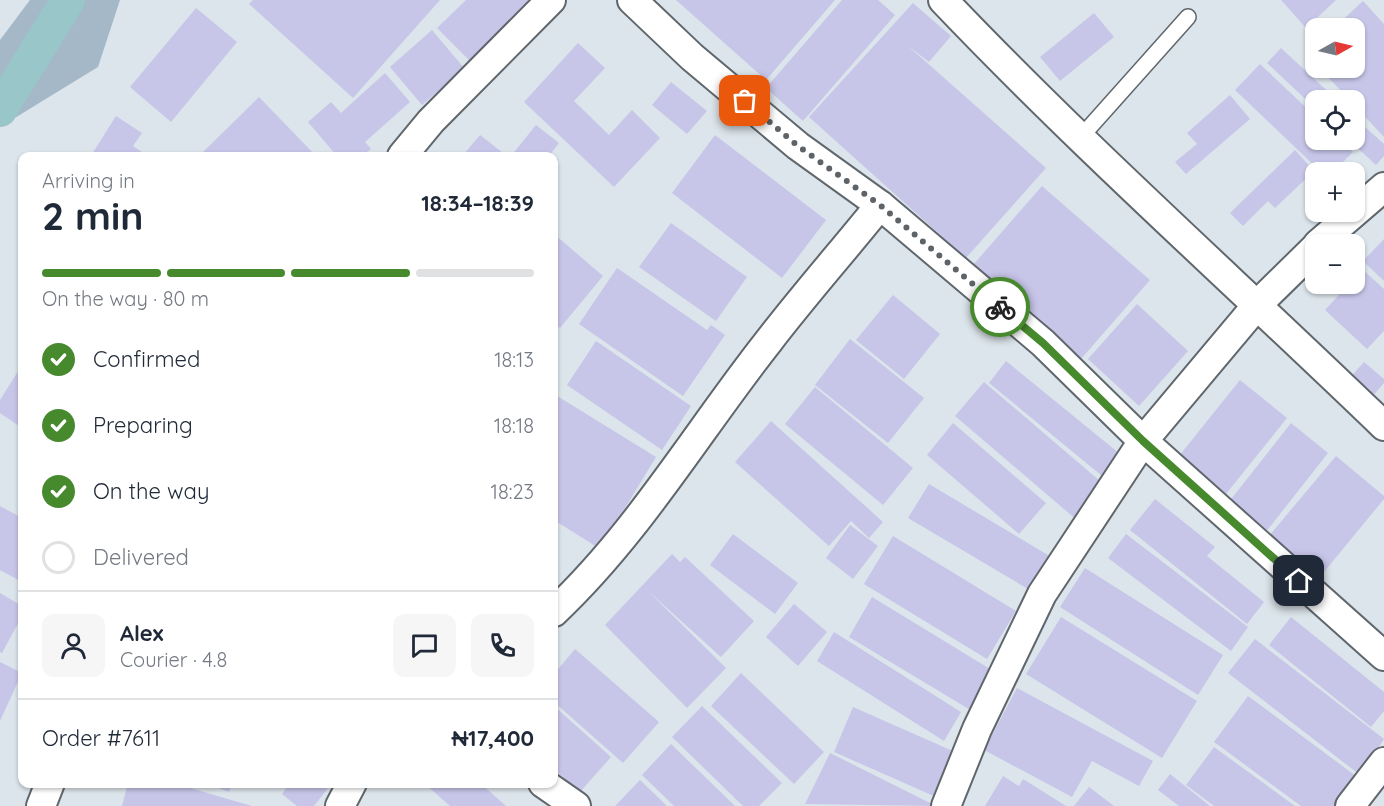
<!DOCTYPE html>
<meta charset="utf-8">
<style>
:root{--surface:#fff;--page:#f6f6f7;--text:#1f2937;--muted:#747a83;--line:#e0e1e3;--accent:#478a2e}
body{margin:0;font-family:Quicksand,sans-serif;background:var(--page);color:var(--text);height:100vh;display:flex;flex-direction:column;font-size:22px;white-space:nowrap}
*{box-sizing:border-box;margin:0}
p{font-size:20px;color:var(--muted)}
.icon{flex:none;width:33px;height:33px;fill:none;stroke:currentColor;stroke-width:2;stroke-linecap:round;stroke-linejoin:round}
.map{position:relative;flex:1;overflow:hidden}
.sheet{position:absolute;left:18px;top:152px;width:540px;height:636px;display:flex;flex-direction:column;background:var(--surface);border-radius:12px;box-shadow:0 2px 4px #0004}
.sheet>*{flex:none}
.needle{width:39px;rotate:82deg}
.tools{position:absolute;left:1305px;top:18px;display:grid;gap:12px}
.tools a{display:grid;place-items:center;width:60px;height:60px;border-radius:12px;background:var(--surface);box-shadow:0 2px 4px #0004;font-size:30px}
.pin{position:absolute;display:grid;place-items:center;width:51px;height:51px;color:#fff;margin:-26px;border-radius:12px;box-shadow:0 3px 9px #0006}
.courier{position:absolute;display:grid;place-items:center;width:60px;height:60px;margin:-30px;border:4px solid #478a2e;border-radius:50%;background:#fff;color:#222;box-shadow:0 2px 8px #0007}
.head em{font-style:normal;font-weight:800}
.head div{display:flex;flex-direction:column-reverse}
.head{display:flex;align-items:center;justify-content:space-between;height:102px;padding:0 24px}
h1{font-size:39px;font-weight:800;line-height:45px}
.bar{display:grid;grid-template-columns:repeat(4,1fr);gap:9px 6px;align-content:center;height:72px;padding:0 24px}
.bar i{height:8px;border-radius:4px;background:var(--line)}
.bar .current{background:var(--accent)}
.bar p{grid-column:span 4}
.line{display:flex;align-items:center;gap:15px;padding:0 24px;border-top:2px solid var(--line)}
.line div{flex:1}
.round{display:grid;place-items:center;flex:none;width:63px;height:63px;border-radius:12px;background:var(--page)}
ol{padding:0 24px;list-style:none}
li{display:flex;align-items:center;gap:18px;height:66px}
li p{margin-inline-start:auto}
li .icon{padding:6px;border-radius:50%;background:var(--accent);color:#fff;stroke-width:4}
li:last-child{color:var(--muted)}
li i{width:33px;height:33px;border:3px solid var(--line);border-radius:50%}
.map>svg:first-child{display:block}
</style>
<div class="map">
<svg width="1384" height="806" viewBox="0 0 1384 806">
<rect width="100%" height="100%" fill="#dce5eb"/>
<polygon fill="#a5b8c7" points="30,0 120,0 98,67 0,127 0,40"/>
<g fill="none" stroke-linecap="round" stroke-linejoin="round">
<polyline stroke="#98c6c9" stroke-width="34" points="0,110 68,0"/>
</g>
<g fill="#c7c6e9">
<polygon points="253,0 440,0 353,98 249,4"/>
<polygon points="466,0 530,0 533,2 471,62 437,28"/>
<polygon points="676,0 835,0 766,80"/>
<polygon points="842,0 878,0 895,15 803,121 766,88"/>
<polygon points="1281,0 1336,0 1306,28"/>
<polygon points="1363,1 1384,24 1384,137 1354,105 1354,100 1350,100 1319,68 1354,68 1354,28 1334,28"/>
<polygon points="913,3 951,36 929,62 908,46 1046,168 966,258 809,117"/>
<polygon points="196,8 237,42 171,122 130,87"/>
<polygon points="1094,13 1114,37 1060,81 1040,57"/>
<polygon points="432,30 464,68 422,105 390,67"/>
<polygon points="578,43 605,68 574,101 609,135 632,110 660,138 614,187 524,102"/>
<polygon points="1281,48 1337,100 1316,100 1316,109 1267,63"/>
<polygon points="1260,64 1316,117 1316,140 1339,140 1353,152 1333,172 1321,172 1235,90"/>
<polygon points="385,73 410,102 365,142 371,149 362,156 337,156 308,122 331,102 341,113"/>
<polygon points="671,82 707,111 687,134 652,105"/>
<polygon points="1230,95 1250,119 1186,174 1175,162 1197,144 1187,133"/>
<polygon points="259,97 316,156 199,156"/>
<polygon points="116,116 142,133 133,146 142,152 139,156 92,154"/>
<polygon points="1354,117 1384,144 1384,156 1376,165 1349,140 1354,140"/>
<polygon points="536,125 559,143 549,156 511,156"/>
<polygon points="480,135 507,156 466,156 464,154"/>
<polygon points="715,135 826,220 782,278 672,193"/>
<polygon points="1295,150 1314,171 1275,208 1268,201 1243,226 1230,213"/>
<polygon points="1042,186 1150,280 1081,359 973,265"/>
<polygon points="671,223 747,277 716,321 639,267"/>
<polygon points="554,234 603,276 560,328 554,323"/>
<polygon points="1384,239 1384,281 1363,261"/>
<polygon points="617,268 707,330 711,325 725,335 683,396 579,324"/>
<polygon points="1362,269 1384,289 1384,331 1367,349 1325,310 1349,284 1354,284 1354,277"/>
<polygon points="893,295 940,334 904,379 856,340"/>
<polygon points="1137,304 1188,351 1139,406 1088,359"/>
<polygon points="850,339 924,398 888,443 815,385"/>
<polygon points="596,341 691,406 662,450 567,385"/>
<polygon points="1006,361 1125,458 1107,480 989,383"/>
<polygon points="1364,362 1384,379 1384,383 1370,399 1348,380"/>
<polygon points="22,365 22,428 0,413 0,400"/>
<polygon points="1240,380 1287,418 1222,499 1175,461"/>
<polygon points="984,382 1107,487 1078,521 955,416"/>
<polygon points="815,387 913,468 883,505 785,424"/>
<polygon points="554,394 656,457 600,549 554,520"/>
<polygon points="771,421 883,522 869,538 851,521 829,546 735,462"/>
<polygon points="953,423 1046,503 1019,534 927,455"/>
<polygon points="1291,423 1328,453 1265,533 1228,503"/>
<polygon points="1336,456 1384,496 1384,499 1319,578 1269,536"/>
<polygon points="929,484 1053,558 1033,592 908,518"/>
<polygon points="1155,499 1215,547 1207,556 1264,602 1247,624 1130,530"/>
<polygon points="0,506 22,518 22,582 0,570"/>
<polygon points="850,525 878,546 853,579 826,558"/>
<polygon points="733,534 798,583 775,614 710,565"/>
<polygon points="1126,534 1248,627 1231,651 1108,558"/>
<polygon points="893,536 1016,611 987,659 864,584"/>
<polygon points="672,554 680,562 685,557 754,621 721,657 648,591 726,668 687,708 605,625"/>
<polygon points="1085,568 1223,655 1198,695 1060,607"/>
<polygon points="0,593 22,606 22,616 2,653 0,652"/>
<polygon points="872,597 995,672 972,711 849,637"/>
<polygon points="794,604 827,632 798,666 766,637"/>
<polygon points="1061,617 1197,701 1162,758 1026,674"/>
<polygon points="1291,617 1384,692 1384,711 1371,727 1269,645"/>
<polygon points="834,632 961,712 944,741 817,661"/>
<polygon points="1255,639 1384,739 1360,775 1228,673"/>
<polygon points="575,649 659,722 623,763 554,702 554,674"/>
<polygon points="0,662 22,673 0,721"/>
<polygon points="741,673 824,752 794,784 711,706"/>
<polygon points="1017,688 1153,761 1139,786 1092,761 1072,797 984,750"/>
<polygon points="1248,696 1360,779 1340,806 1301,806 1214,742"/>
<polygon points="554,706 611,757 580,792 554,769"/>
<polygon points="702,706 782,783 759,806 743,806 672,737"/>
<polygon points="853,707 955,752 936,797 834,752"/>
<polygon points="671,744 735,806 674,806 642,775"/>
<polygon points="1214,747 1295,806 1214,806 1186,785"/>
<polygon points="830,753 936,806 805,804"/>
<polygon points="1170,774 1210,806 1179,806 1158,790"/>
<polygon points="1003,776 1019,786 1023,779 1066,806 985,806"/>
<polygon points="640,780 667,806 615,806"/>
<polygon points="128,783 173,783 252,806 122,806"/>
<polygon points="206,783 232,783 229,792"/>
<polygon points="290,783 332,783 314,806 297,806 282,794"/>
<polygon points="424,783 480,783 506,806 450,806"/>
<polygon points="1089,787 1114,806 1074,806"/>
</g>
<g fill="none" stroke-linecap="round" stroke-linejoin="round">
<defs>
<polyline id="lane" points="1080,138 1188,17"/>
<g id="street">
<polyline points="632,0 692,57 798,146 880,205 1043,343 1143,441 1384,656"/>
<path d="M943,0C1084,148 1237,284 1384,426"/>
<polyline points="402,156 431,121 551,0"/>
<polyline points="1318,244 1384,187"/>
<path d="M554,612C638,533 697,432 768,342C804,295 843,251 880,205"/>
<polyline points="543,783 576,806"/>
<polyline points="41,806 50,783"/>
<polyline points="340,806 352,783"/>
<polyline points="946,806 977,729 1042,594 1143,441 1258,304 1316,247"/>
<polyline points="1350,806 1384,762"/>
</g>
</defs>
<use href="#lane" stroke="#60676c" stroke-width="18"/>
<use href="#street" stroke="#60676c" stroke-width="32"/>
<use href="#lane" stroke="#fff" stroke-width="15"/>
<use href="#street" stroke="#fff" stroke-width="28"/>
</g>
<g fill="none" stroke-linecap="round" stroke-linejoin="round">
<polyline stroke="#5e6367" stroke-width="6" stroke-dasharray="0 10.8" points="745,101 798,146 880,205 1000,307"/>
<polyline stroke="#478a2e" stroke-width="8" points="1000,307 1043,343 1143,441 1299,581"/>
</g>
</svg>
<div class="tools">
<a><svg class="needle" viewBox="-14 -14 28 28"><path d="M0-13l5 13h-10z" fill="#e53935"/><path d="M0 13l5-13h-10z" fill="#747a83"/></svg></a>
<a><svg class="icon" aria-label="locate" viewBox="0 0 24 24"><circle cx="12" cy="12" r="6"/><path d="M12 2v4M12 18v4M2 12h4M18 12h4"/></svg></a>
<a>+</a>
<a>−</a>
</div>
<div class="pin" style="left:745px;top:101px;background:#ea580c"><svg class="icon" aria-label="bag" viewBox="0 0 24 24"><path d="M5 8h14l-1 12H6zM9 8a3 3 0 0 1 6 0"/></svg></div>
<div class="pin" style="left:1299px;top:581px;background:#1f2937"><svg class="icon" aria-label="home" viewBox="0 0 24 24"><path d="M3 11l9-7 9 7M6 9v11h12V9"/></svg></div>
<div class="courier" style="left:1000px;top:307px"><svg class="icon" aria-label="bike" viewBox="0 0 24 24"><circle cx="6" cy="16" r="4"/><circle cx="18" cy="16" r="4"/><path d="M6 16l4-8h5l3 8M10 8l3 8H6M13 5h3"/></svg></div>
<section class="sheet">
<div class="head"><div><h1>2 min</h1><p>Arriving in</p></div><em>18:34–18:39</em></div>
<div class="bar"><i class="current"></i><i class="current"></i><i class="current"></i><i></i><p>On the way · 80 m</p></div>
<ol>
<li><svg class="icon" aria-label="check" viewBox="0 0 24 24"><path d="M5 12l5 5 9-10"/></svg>Confirmed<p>18:13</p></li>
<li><svg class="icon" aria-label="check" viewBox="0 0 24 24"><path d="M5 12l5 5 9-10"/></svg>Preparing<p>18:18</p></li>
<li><svg class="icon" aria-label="check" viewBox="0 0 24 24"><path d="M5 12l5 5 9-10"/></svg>On the way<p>18:23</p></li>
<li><i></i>Delivered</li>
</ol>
<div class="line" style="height:108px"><a class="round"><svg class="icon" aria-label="person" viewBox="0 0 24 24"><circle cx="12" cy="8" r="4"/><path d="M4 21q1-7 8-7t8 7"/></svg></a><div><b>Alex</b><p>Courier · 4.8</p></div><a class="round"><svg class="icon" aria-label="chat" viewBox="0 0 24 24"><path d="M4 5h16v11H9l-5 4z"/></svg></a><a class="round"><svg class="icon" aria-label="phone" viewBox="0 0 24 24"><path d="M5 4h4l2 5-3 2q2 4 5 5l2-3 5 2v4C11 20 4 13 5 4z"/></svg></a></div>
<div class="line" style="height:78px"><div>Order #7611</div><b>₦17,400</b></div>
</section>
</div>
